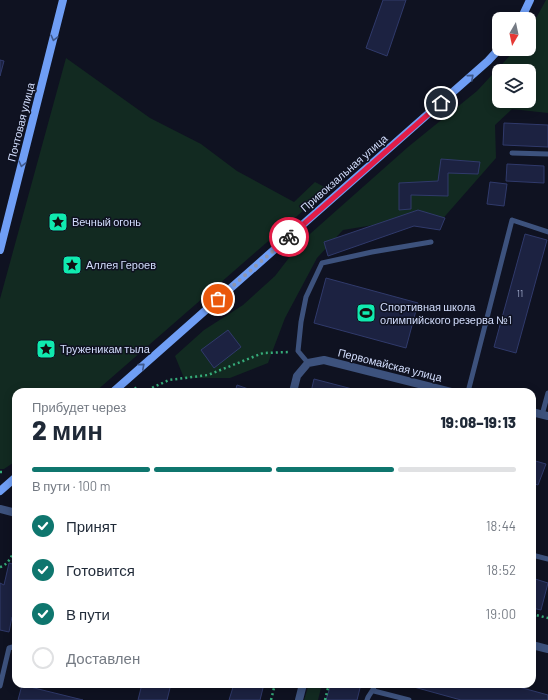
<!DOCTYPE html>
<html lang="ru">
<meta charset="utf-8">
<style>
:root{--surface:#fff;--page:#f2f2f3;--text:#1f2937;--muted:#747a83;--line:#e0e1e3;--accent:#0f766e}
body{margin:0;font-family:Barlow,sans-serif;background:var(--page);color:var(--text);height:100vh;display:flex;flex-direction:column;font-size:15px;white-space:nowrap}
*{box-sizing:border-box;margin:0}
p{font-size:13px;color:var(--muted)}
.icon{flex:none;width:22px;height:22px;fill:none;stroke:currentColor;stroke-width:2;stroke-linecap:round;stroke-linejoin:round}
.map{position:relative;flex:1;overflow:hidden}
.drawer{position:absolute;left:12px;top:388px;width:524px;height:300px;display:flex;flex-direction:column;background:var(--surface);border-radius:12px;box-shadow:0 2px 10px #0003}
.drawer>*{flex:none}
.needle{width:26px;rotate:189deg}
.controls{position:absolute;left:492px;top:12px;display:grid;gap:8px}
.controls a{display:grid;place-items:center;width:44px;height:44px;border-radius:8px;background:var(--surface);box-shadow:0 2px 10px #0003;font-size:20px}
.pin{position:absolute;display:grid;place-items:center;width:34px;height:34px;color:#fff;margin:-17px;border:2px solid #fff;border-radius:50%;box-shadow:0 1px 4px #0007}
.courier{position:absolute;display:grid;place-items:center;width:40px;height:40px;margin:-20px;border:3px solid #e11d48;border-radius:50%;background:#fff;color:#222;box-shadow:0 1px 5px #0007}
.headline em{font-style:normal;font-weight:800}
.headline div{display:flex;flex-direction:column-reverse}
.headline{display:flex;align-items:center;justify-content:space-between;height:68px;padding:0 20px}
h1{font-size:26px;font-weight:800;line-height:30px}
.bar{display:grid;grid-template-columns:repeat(4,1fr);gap:6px 4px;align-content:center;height:48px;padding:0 20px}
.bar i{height:5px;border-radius:3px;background:var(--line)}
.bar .selected{background:var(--accent)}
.bar p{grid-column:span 4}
ol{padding:0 20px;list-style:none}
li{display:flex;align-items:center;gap:12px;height:44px}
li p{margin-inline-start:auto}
li .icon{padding:4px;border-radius:50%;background:var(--accent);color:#fff;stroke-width:4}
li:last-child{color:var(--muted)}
li i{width:22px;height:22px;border:2px solid var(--line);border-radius:50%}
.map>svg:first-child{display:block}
</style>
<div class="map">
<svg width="548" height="700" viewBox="0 0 548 700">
<rect width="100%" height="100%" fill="#0f1221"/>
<g fill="#122a21" fill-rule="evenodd">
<path d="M546,0H548V113L512,109L495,125L496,158L439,223H386L343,230L317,258L285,318L268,363L230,378H184L175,356L204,330L243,305L275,276L302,241L408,147L477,91L516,49H529V31ZM499,71H529V101H499Z"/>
<polygon points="66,58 150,118 201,144 237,171 294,202 315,182 330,190 312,203 95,392 16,392 16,461 4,469 0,469 0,299"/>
<polygon points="309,684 322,684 318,700 304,700"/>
</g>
<g fill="#1c2241" stroke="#303a6b">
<polygon points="383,0 406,0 387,56 366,48"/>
<polygon points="0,60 4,61 0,76"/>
<polygon points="504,123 548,125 548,147 503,145"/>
<polygon points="441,159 480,162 478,174 448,173 448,196 411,195 411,209 399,210 399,183 438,181"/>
<polygon points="507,164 544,166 544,183 506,181"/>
<polygon points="490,182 507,184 504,206 487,204"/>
<polygon points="418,210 445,218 440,230 414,226 328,256 324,242"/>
<polygon points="525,234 547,240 516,353 494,347"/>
<polygon points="326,278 418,303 406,348 314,323"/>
<polygon points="228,330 241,347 214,368 201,350"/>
<polygon points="314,379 364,392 311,392"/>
<polygon points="237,385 257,392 235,392"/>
<polygon points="532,460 546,464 538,485 532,483"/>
<polygon points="9,563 16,565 16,618 12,617 9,632 0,630 0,583 4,585"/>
<polygon points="532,578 548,583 541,610 532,608"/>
<polygon points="142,684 171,684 167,700 138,700"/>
<polygon points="234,684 264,684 260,700 229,700"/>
<polygon points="331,684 361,684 357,700 326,700"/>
<polygon points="403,684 508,684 548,695 548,700 461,700"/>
<polygon points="22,685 83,700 18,700"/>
</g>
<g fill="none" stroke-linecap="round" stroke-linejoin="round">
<g stroke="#36ab79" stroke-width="2.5" stroke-dasharray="2 3" stroke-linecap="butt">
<polyline points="131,392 137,387"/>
<polyline points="143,392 169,380 208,375 263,353 290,352"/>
<polyline points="0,472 3,472"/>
<path d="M0,567C10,564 13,553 16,545"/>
<polyline points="532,614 548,618"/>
<polyline points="271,700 275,684"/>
<polyline points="325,700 329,684"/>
</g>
<g stroke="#3d527d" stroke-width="5">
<polyline points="512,153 548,154"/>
<polyline points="308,363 298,351 301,322 306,297 322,263 372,252 431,242"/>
<polyline points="468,392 512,220 548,232"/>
<polyline points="542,415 548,393"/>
<polyline points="532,555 548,559"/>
<polyline points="0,686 9,648 16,646"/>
<polyline points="374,691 409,700"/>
<path d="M367,700C369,693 373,693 375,684"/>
</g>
<g stroke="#3d527d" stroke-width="8">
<polyline points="293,392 297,376 308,363 324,360 451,392"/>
<polyline points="532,412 548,416"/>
<polyline points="532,645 548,649"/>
</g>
<g stroke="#3d527d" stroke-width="8">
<polyline points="0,509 16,513"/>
<polyline points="299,700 303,684"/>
</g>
<g stroke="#6f9ef5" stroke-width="8">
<polyline points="521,19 530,0"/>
<polyline points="0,250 63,0"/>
<polyline points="113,392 488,61 499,49"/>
<polyline points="0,491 16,477"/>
</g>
</g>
<defs><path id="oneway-chevron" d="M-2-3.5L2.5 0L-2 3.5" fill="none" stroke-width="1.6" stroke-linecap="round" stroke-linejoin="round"/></defs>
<g stroke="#3f588b">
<use href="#oneway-chevron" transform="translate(54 38) rotate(104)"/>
<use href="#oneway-chevron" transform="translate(471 77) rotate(-41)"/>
<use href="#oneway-chevron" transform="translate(22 164) rotate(104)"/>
<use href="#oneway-chevron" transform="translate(142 366) rotate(-41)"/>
</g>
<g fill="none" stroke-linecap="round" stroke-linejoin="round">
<polyline stroke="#8e96af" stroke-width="4" stroke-dasharray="0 7.2" points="218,299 289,237"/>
<polyline stroke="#e11d48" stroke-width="5" points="289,237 441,103"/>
</g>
<defs>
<symbol id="sight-square" viewBox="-11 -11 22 22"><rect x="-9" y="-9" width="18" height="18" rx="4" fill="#10eaaf" stroke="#0f1221"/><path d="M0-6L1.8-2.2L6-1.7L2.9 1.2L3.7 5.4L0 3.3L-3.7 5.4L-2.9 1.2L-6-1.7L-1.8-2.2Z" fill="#111"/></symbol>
<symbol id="stadium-square" viewBox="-11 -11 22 22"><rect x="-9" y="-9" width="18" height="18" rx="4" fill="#10eaaf" stroke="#0f1221"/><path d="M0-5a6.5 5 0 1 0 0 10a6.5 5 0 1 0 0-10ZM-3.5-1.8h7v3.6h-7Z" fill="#111"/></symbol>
</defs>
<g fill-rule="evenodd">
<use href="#sight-square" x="47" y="211" width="22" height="22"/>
<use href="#sight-square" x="61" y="254" width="22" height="22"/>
<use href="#stadium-square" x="355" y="302" width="22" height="22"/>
<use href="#sight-square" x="35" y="338" width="22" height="22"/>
</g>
<g text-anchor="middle" stroke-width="3" stroke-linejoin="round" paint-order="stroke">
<g font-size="9" fill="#a4aecd">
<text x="520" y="297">11</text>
</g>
<g font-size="11" fill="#d2ddfc" stroke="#0f1221">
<text transform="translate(21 122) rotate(-76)" y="4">Почтовая улица</text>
<text transform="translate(344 173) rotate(-41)" y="4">Привокзальная улица</text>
<text transform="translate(390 365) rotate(14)" y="4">Первомайская улица</text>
</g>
<g font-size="11" fill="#d2ddfc" stroke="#0f1221" text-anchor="start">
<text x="72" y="226">Вечный огонь</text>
<text x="86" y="269">Аллея Героев</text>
<text x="380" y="311">Спортивная школа<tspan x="380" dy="13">олимпийского резерва №1</tspan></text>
<text x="60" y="353">Труженикам тыла</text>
</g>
</g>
</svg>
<div class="controls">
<a><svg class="needle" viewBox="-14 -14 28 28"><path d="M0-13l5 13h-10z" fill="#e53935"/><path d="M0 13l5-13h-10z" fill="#747a83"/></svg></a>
<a><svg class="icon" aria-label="layers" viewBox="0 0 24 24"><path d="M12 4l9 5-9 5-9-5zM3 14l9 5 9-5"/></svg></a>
</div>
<div class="pin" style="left:218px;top:299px;background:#ea580c"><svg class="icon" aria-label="bag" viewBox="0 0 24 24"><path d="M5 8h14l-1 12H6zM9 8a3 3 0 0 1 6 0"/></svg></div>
<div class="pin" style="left:441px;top:103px;background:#1f2937"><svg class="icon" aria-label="home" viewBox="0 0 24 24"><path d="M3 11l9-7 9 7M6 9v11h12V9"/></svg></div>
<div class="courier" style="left:289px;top:237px"><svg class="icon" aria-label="bike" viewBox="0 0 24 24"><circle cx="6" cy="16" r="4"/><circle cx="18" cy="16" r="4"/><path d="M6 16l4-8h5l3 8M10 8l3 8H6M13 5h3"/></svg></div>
<section class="drawer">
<div class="headline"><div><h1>2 мин</h1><p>Прибудет через</p></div><em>19:08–19:13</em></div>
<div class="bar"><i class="selected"></i><i class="selected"></i><i class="selected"></i><i></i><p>В пути · 100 m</p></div>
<ol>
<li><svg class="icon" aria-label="check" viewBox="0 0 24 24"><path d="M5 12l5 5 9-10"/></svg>Принят<p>18:44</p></li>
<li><svg class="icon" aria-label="check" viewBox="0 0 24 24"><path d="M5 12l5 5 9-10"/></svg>Готовится<p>18:52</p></li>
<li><svg class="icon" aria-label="check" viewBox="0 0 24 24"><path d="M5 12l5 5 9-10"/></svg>В пути<p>19:00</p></li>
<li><i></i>Доставлен</li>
</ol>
</section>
</div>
